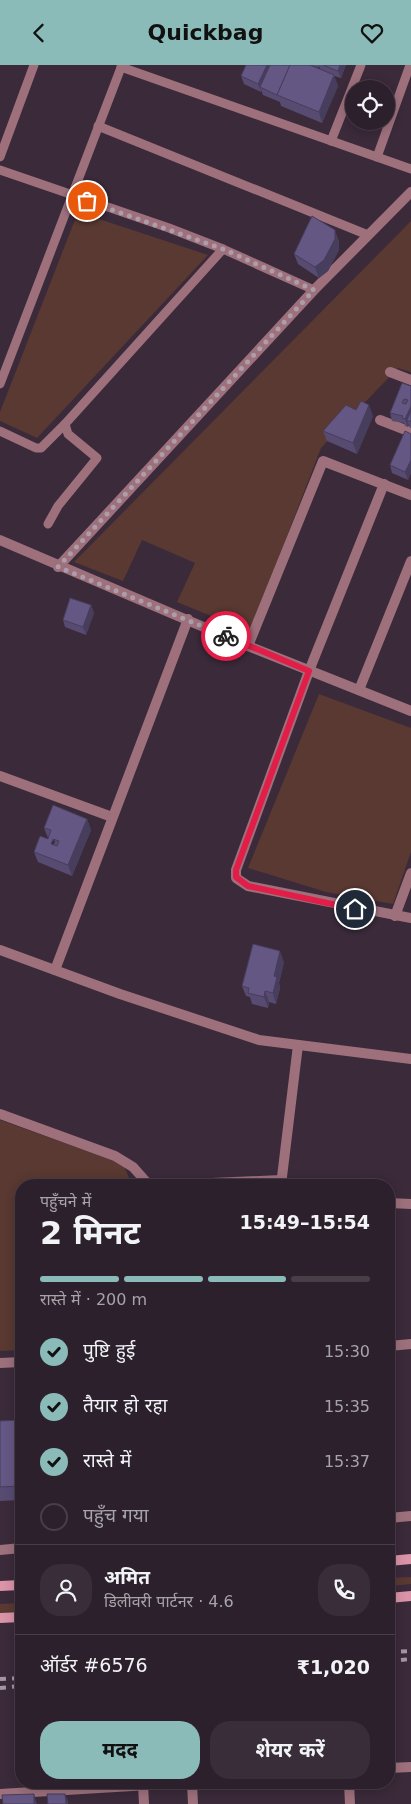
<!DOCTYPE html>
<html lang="hi">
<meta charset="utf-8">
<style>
:root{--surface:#2c202c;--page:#382d38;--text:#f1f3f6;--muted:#a6a3a9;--line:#483e48;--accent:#8bbbb9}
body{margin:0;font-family:"DejaVu Sans","Noto Sans Devanagari",sans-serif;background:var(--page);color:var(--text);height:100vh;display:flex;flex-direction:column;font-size:19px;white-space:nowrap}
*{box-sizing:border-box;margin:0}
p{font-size:16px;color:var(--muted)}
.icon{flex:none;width:28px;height:28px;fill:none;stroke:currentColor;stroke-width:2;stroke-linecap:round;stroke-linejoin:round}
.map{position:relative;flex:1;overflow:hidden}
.details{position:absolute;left:15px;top:1114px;width:380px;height:610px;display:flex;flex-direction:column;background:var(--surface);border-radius:20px;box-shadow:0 2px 12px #0003,0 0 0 1px var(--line)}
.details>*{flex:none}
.controls{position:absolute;left:345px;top:15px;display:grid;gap:10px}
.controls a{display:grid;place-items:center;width:50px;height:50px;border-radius:50%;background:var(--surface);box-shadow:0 2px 12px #0003,0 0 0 1px var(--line);font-size:25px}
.pin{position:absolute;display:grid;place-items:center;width:42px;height:42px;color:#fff;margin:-21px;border:2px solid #fff;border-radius:50%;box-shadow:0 1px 5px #0007}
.courier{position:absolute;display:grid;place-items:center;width:50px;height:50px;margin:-25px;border:4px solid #e11d48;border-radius:50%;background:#fff;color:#222;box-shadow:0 1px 6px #0007}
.overview em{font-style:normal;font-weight:700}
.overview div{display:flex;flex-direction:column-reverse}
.overview{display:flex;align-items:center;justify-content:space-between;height:85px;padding:0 25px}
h1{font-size:32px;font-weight:700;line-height:38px}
.bar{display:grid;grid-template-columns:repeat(4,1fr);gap:8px 5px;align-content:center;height:60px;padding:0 25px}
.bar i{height:6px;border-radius:4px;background:var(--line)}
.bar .selected{background:var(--accent)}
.bar p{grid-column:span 4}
.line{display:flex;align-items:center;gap:12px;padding:0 25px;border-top:1px solid var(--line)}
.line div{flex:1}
.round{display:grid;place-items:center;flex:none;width:52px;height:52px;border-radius:20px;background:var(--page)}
ol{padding:0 25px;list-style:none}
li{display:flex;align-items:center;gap:15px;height:55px}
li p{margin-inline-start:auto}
li .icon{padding:5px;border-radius:50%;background:var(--accent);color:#111;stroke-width:4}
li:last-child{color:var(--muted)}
li i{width:28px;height:28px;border:2px solid var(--line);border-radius:50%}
.action{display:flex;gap:10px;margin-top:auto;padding:10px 25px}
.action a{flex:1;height:58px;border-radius:20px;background:var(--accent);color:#111;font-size:20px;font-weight:700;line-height:58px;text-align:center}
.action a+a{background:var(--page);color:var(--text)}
header{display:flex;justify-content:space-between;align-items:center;height:65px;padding:0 25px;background:var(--accent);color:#111;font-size:22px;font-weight:700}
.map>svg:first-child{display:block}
</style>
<header><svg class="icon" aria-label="back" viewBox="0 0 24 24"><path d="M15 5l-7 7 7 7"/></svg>Quickbag<svg class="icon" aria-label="heart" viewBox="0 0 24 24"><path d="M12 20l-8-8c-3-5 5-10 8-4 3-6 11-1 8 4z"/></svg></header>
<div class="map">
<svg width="411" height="1739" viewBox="0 0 411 1739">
<rect width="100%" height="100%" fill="#3b2a3a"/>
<g fill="#593932">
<polygon points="78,147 208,190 37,373 0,356 0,347"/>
<polygon points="411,156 411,307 398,303 321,383 250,567 177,537 195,498 142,475 123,516 74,497"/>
<polygon points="319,629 411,663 411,787 393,839 326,827 248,803"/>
<polygon points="0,1055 123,1099 132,1120 21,1120 21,1285 0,1286"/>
<polygon points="411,1512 411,1519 389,1521 389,1513"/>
<polygon points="21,1538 21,1546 0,1548 0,1539"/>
</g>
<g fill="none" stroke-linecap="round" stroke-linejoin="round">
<g stroke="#9d707c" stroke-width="9">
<polyline points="121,2 411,104"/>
<polyline points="98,61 368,170"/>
<polyline points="331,76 361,0"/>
<polyline points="0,92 34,0"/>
<polyline points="377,92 410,0"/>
<polyline points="0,105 169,163 223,184 314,225"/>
<polyline points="0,319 122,0"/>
<polyline points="0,366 36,383 41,383 65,359"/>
<polyline points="48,459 58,441 97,393 68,369 65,359 223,184"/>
</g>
<g stroke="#9d707c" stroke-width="10">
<polyline points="390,307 411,315"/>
<polyline points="380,355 411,367"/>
<polyline points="384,419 309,606 236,805 236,813 248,821 411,853"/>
<polyline points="0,475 248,581 411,646"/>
<polyline points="58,502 314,225 411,127"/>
<polyline points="248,581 323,396 411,430"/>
<polyline points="359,625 411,496"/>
<polyline points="0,711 112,752"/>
<polyline points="395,851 411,808"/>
<polyline points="0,885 120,929 259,975 411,994"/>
<polyline points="55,905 188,554"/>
<polyline points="0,1049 115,1091 133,1102 149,1120 154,1120"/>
<polyline points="168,1120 281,1115"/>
<polyline points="281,1120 298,980"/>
<polyline points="389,1138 411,1139"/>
<polyline points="389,1281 411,1279"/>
<polyline points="0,1298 21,1297"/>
<polyline points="389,1453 411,1451"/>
<polyline points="0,1485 21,1483"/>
<polyline points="389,1703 411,1702"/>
<polyline points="192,1718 193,1739"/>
<polyline points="349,1718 350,1739"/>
<polyline points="143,1719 144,1739"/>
<polyline points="0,1729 182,1718"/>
</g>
<g stroke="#da93a7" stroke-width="10">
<polyline points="389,1496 411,1494"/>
<polyline points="0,1521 21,1520"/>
<polyline points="389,1533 411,1531"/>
<polyline points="0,1553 21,1552"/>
</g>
<g stroke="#a496a3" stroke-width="4" stroke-dasharray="6 6" stroke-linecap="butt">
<polyline points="389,1587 411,1586"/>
<polyline points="389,1596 411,1594"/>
<polyline points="0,1614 21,1613"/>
<polyline points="0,1623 21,1621"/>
</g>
</g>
<g fill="#574b72" fill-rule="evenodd">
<polygon points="311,0 346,0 341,13 334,11 338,21 322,58 281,41 280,37 263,30 261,25 261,27 244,19 241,11 320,4 319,1 318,3"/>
<polygon points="339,176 339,185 328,206 319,213 298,199 294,189"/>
<polygon points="411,321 411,363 410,363 409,360 408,362 405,361 404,358 392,356 390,348"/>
<polygon points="356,345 373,351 357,389 327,376 323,366"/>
<polygon points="411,369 411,408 408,415 392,408 390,400"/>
<polygon points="91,540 94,548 86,570 65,562 63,555"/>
<path d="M87,754L91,765L72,811L38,797L34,787L48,773L44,763ZM53,775L55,776L54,779H51Z"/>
<polygon points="284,897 279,918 280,923 276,939 269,937 268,943 252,939 250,932 246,931 242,921"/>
<polygon points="21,1355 21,1435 0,1436 0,1356"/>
</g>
<g fill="#473d5c">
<polygon points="267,0 273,0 260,22 261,25 261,27 258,19"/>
<polygon points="340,0 346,0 341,13 338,6"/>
<polygon points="334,10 338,21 322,58 319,47"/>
<polygon points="335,165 339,176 339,185 328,206 319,213 315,202"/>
<polygon points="369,340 373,351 357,389 353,378"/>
<polygon points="411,341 411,355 407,355 409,360 408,362 405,354"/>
<polygon points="411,395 411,408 408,415 405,407"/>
<polygon points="91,540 94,548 86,570 83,562"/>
<polygon points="87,754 91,765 72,811 68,800"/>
<polygon points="280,886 284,897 279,918 280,923 276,939 273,928 274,911"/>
<polygon points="265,926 269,937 268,943 264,932"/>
<polygon points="34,1729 37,1739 34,1739"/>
<polygon points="65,1729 68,1736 68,1739 66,1739"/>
</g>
<g fill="#655784" stroke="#473d5c" fill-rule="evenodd">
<polygon points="246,0 267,0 258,19 241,11"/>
<polygon points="270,0 290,0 277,30 260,22"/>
<polygon points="290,0 310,0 334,10 319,47 277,30"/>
<polygon points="323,0 340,0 338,6"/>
<polygon points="312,151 335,165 335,174 324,195 315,202 294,189"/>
<path d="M402,318L411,321V341L405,354L402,353L403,351L390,348ZM404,334L408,335L406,339L402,338Z"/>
<polygon points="361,336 369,340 353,378 323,366 346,340 356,345"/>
<polygon points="411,346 411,357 407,355"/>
<polygon points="405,366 411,369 411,395 405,407 390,400"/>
<polygon points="70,533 91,540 83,562 63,555"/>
<path d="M53,740L87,754L68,800L34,787L40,771L48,774L51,765L44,763ZM53,774L59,776L57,781L51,779Z"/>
<polygon points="253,879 280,886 274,911 277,912 273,928 265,926 264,932 248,928 249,923 242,921"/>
<polygon points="21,1355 21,1421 0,1422 0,1356"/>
<polygon points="34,1729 34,1739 3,1739 2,1730"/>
<polygon points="47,1729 65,1729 66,1739 48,1739"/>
</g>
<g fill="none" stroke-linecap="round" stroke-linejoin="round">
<polyline stroke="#ab9eaa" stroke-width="5" stroke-dasharray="0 9" points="87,136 223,184 314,225 58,502 226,571"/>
<polyline stroke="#e11d48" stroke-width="6" points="226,571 309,606 236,805 236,812 248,821 355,844"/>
</g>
</svg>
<div class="controls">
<a><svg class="icon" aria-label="locate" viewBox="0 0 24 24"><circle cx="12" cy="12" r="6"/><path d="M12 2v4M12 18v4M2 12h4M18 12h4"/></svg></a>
</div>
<div class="pin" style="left:87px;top:136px;background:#ea580c"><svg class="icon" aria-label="bag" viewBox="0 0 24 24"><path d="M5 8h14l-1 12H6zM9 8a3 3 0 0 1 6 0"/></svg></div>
<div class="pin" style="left:355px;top:844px;background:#1f2937"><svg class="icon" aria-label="home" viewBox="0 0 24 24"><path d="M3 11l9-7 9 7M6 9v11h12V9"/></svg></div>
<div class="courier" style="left:226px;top:571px"><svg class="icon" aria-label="bike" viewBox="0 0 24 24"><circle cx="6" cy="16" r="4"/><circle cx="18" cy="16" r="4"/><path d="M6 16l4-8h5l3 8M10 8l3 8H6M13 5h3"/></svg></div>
<section class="details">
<div class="overview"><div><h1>2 मिनट</h1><p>पहुँचने में</p></div><em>15:49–15:54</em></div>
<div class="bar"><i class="selected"></i><i class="selected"></i><i class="selected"></i><i></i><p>रास्ते में · 200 m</p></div>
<ol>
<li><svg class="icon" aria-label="check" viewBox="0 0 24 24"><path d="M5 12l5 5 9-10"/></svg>पुष्टि हुई<p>15:30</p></li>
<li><svg class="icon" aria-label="check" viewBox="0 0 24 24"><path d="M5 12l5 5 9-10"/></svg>तैयार हो रहा<p>15:35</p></li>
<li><svg class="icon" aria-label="check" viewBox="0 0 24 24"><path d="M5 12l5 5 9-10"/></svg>रास्ते में<p>15:37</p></li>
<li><i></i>पहुँच गया</li>
</ol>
<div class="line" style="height:90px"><a class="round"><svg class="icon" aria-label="person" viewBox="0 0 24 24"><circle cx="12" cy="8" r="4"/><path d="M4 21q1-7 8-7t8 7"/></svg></a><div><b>अमित</b><p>डिलीवरी पार्टनर · 4.6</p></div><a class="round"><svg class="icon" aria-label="phone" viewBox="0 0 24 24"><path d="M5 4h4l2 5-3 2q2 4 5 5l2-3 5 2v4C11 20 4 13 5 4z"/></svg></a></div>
<div class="line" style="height:65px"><div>ऑर्डर #6576</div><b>₹1,020</b></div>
<div class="action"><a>मदद</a><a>शेयर करें</a></div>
</section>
</div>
